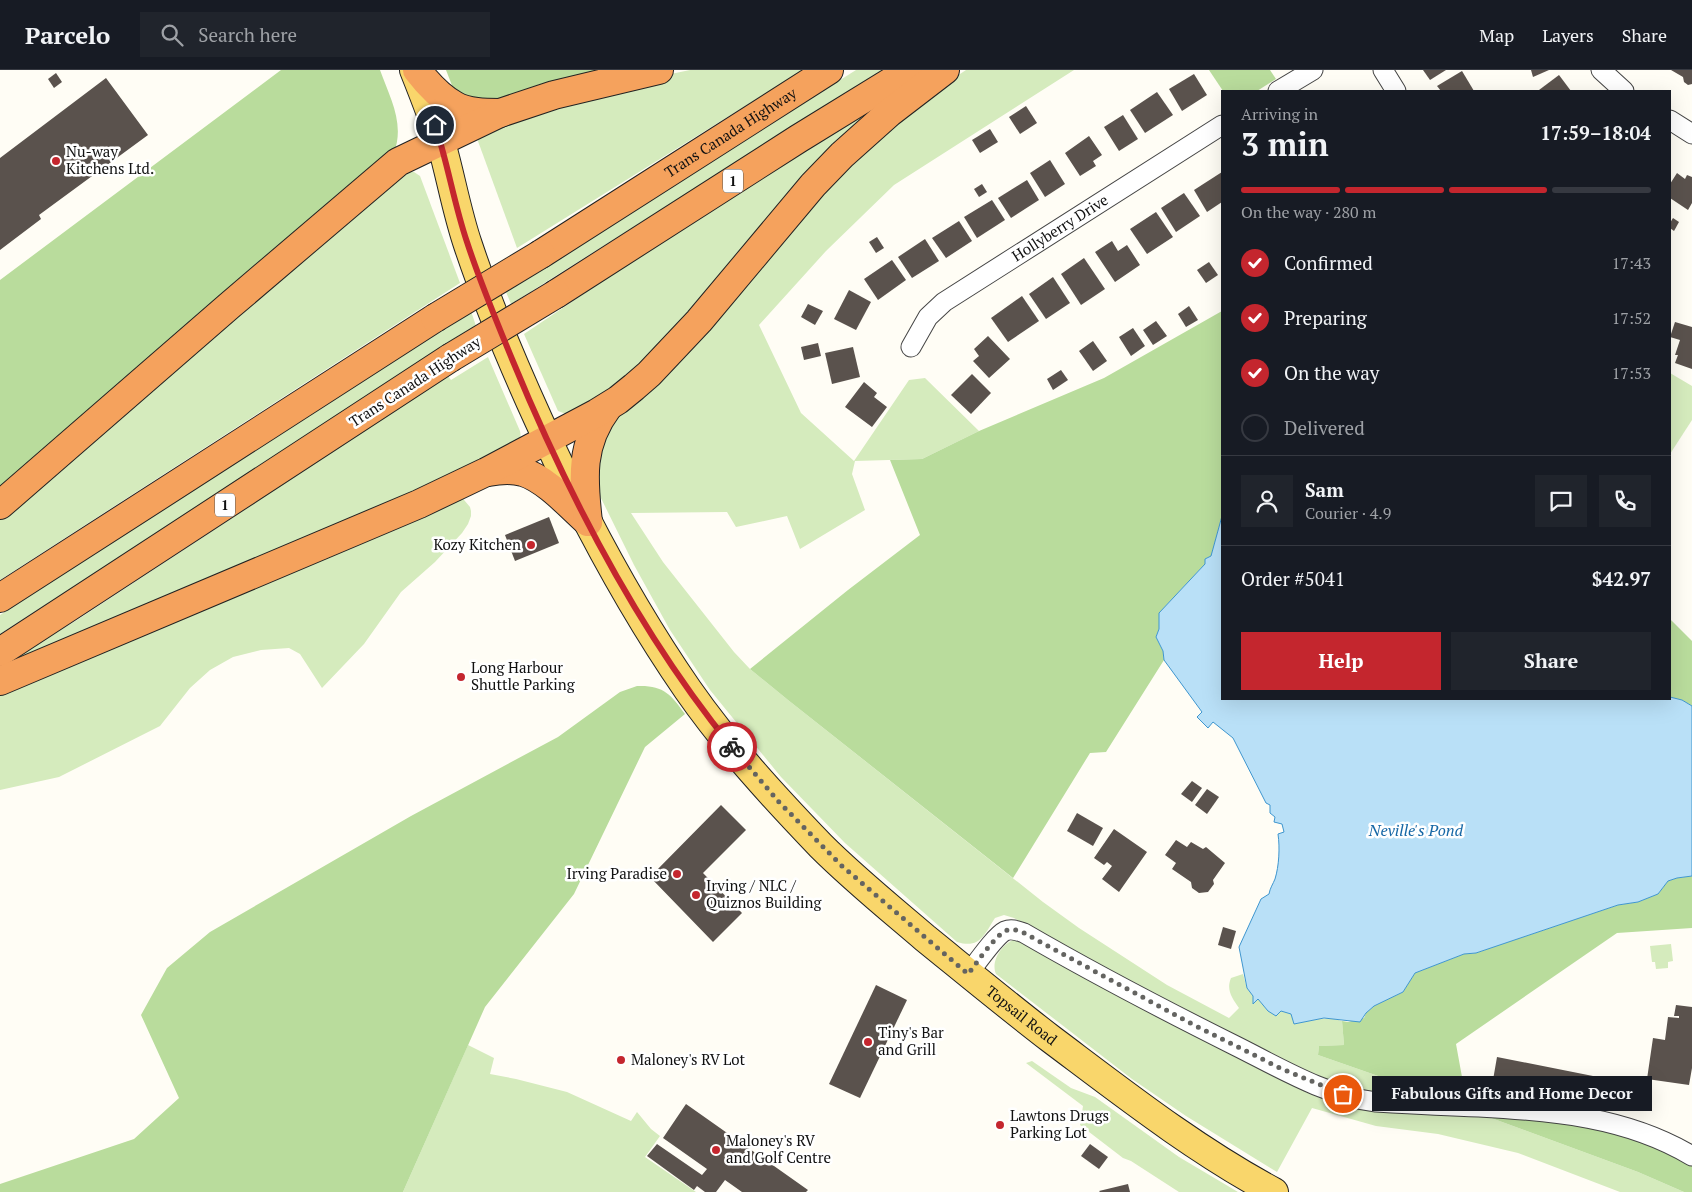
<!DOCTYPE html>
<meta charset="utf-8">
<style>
:root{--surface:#171b24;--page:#20242c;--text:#f1f3f6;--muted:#9ea1a6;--line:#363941;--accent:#c4262e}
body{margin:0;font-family:"PT Serif",serif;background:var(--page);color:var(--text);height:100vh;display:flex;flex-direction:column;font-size:19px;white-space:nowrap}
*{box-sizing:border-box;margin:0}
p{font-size:16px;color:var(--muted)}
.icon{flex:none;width:28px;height:28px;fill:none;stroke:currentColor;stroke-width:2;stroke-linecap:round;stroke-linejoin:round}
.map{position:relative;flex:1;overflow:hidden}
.side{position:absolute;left:1221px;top:20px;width:450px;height:610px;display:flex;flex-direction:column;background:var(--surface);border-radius:0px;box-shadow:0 5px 20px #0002}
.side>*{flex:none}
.pin{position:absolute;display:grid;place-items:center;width:42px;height:42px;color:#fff;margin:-21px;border:2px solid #fff;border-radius:50%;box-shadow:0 1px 5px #0007}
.courier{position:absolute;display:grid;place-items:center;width:50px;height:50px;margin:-25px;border:4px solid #c4262e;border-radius:50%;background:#fff;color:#222;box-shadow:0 1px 6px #0007}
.bubble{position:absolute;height:35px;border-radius:0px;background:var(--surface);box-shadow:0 5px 20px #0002;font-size:16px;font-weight:700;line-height:35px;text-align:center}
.headline em{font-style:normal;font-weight:700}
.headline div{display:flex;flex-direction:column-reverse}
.headline{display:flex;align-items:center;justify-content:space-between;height:85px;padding:0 20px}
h1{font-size:32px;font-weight:700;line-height:38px}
.bar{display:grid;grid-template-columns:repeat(4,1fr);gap:8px 5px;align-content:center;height:60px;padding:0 20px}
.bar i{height:6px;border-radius:4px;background:var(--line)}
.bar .active{background:var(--accent)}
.bar p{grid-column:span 4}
.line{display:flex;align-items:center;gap:12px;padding:0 20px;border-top:1px solid var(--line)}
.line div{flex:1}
.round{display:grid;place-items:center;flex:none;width:52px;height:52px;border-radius:0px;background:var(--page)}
ol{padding:0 20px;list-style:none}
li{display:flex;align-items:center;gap:15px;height:55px}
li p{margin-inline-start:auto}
li .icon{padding:5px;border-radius:50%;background:var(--accent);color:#fff;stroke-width:4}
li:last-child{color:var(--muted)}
li i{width:28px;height:28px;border:2px solid var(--line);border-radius:50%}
.action{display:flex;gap:10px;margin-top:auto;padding:10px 20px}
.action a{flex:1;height:58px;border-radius:0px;background:var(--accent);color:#fff;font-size:20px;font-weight:700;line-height:58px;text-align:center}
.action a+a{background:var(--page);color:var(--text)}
header{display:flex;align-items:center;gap:30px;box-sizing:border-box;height:70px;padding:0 25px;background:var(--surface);border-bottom:1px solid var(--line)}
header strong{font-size:24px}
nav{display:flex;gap:28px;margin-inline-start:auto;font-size:18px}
.search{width:350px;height:45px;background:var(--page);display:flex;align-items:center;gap:12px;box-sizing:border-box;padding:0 18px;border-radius:0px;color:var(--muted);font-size:19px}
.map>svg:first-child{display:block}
</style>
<header>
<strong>Parcelo</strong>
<div class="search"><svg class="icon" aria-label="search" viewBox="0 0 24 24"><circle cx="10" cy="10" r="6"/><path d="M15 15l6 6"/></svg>Search here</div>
<nav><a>Map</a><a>Layers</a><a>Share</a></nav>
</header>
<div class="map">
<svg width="1692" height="1122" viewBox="0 0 1692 1122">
<rect width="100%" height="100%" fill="#fffdf5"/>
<g fill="#d5ebbd">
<polygon points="690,0 803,0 517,178 475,63 623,14"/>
<polygon points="856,0 883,0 511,234 506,222"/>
<polygon points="928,0 616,325 566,344 558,341 524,264 790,85"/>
<path d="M966,0H1074L894,115L826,181L759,255L801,343L854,391L909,310L925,308L979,361L922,389L855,391L852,404L865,440L800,479L787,446L736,457L727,442L631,443L663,492L734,582L750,599L788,630L1043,832L1079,858L1167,915L1229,948L1239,938C1232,928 1226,920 1231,908L1243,904L1247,918L1253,926V933L1258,929L1268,941H1281L1291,944L1294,954C1310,951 1327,945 1342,951L1344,975L1319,976L1318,985L1444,1029L1391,1026L1351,1020L1261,980L1058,874L1014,848L1004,845L995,848C984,865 980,879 957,872L845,773L781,707L710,620L670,560L634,495L594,414L601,363L820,120L939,18Z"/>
<polygon points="406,101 414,102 420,106 460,213 0,510 0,443"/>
<polygon points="471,241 476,256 0,564 0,545"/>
<path d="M488,287L520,361C522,370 518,374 512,380L0,597L77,550L448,306L451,310Z"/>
<polygon points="1670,303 1692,316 1692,350 1670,384"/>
<polygon points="459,424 470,437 471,441 471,446 468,454 462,463 435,492 401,522 364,574 322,618 300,584 289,578 261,580 233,587 210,600 190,618 160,656 59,707 0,720 0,618"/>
<path d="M1016,869L1310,1021L1483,1045L1638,1102L1684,1122H1620L1518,1083L1438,1064L1376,1056L1312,1038L1277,1102L1186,1046L1132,1009L996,904C990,891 1003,872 1016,869Z"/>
<polygon points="1671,874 1673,891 1668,892 1668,898 1656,899 1655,892 1652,892 1650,876"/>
<polygon points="468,975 494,988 490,1004 516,1009 567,1022 631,1051 637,1042 651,1059 660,1066 645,1087 696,1122 403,1122"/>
<polygon points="1032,991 1071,1018 1095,1027 1179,1087 1238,1122 1179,1122 1131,1091 1123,1088 1080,1055 1083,1036 1026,993"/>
</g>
<g fill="#b9dc9c">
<path d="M281,0H380C390,28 405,53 394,83L0,428V210Z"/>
<polygon points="446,0 628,0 502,30 458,31"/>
<polygon points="1209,0 1270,0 1276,9 1257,21 1223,21"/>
<polygon points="1222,241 1222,446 1211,486 1205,489 1205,494 1159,543 1159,559 1156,567 1163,581 1164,590 1106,682 1090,683 1013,808 788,630 750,599 848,520 920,465 890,390 922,389 979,361 1104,308"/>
<polygon points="1670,549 1692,571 1692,636 1682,630 1670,627"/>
<path d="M637,616C663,615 671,624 685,644L645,677L574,824L485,937L403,1122H0V1114L134,1069L179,1028L141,945L167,898L210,862L411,746L558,667L620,622Z"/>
<polygon points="1692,806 1692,858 1617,863 1456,974 1466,1029 1444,1029 1318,985 1319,976 1344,975 1342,951 1348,952 1364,948 1366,943 1374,936 1403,922 1415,903 1464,884 1476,883 1618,835 1638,832 1658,824 1668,811 1677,808"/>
<polygon points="1483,1045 1553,1049 1635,1067 1692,1096 1692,1122 1684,1122 1638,1102"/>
</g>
<path fill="#b9e0f7" stroke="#3f96cf" d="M1222,446V629H1670V627L1682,630L1692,636V806L1677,808L1668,811L1658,824L1638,832L1618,835L1476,883L1464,884L1415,903L1403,922L1374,936L1366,943L1360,952L1324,948L1294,954L1291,944L1281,941L1276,946L1268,941L1258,929L1253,934V926L1247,918L1239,877L1261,829L1269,824C1270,818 1273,814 1275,809C1279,796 1280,778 1278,764L1284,762L1282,754L1274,752L1275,747L1270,743V735L1266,733L1233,668L1213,652L1208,658L1197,647L1202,642L1164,590L1163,581L1156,567L1159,559V543L1205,494V489L1211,486Z"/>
<g fill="#5a524d">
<polygon points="1423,0 1446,0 1430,10"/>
<polygon points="1531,0 1549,0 1533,7"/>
<polygon points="1671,0 1692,0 1692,14 1688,15 1684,12 1683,7"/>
<polygon points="1462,1 1474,21 1441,21 1437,16"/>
<polygon points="56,3 62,12 54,18 48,9"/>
<polygon points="1194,4 1207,25 1182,41 1169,19"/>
<polygon points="1559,5 1571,21 1540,21 1539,20"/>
<polygon points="106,8 148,65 39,145 41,149 0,180 0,88"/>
<polygon points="1157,22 1173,45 1145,63 1130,40"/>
<polygon points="1026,36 1037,53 1020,64 1009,47"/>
<polygon points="1123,45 1138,69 1119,81 1104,57"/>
<polygon points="990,59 998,72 980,83 972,70"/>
<polygon points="1089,66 1102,85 1093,91 1096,96 1080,106 1065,83"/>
<polygon points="1050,90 1065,114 1045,127 1030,103"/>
<polygon points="1222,102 1222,132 1207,142 1194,120"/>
<polygon points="1677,103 1685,109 1687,105 1692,107 1692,133 1688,140 1670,128 1670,114"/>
<polygon points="1027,110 1039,130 1011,148 998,128"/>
<polygon points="982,114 987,122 979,127 974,119"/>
<polygon points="1184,123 1200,146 1176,162 1161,138"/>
<polygon points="992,130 1005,150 977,168 964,147"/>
<polygon points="1156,142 1173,167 1147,184 1130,159"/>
<polygon points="1673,148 1679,152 1674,161 1670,158 1670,153"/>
<polygon points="959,151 972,171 946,188 932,168"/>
<polygon points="877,167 884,178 876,183 869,172"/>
<polygon points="925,169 939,191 912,208 898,187"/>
<polygon points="1112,171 1118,181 1127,175 1140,195 1115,212 1095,182"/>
<polygon points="1084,188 1105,219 1081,235 1061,204"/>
<polygon points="892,190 906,210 878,230 864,209"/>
<polygon points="1209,192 1218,205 1206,213 1197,200"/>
<polygon points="1053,207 1070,233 1046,249 1029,224"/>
<polygon points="849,220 871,232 856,260 834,249"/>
<polygon points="1022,226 1039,251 1008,272 991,248"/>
<polygon points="808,234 823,241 815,255 801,247"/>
<polygon points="1189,236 1198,250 1186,257 1178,244"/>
<polygon points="1156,251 1167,266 1153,275 1143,260"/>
<polygon points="1675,252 1692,257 1692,299 1675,293 1678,285 1675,285 1680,270 1670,267"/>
<polygon points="1133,258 1145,276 1131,286 1119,267"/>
<polygon points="988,266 1010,289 989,308 973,291 979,286 974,279"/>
<polygon points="1093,271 1107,291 1093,301 1079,281"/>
<polygon points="818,273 821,286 804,290 801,277"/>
<polygon points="853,277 860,307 832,314 825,283"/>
<polygon points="1061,300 1068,310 1053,320 1047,309"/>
<polygon points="972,304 991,323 971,344 951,325"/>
<polygon points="864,312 877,323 874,327 887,337 872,357 845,337"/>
<polygon points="549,447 559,473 515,491 505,465"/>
<polygon points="1192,711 1202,718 1192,732 1181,724"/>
<polygon points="1207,719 1219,727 1207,744 1195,735"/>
<polygon points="721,735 746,760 703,803 742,843 713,872 650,807"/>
<polygon points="1077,743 1103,758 1093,776 1067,761"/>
<polygon points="1114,759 1147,782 1119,822 1102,809 1112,796 1107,792 1104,795 1094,788"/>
<polygon points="1176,770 1187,777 1191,772 1203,779 1206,777 1225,793 1213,810 1214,814 1208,822 1199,823 1192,818 1191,812 1172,799 1176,793 1165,785"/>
<polygon points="1223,857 1236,861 1231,879 1218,875"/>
<polygon points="876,915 907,930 860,1028 829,1014"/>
<polygon points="1676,935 1692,937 1692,998 1689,1015 1647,1009 1653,968 1665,970 1668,947 1679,948 1679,946 1674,946"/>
<polygon points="1497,987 1598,1007 1595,1025 1563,1019 1562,1024 1493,1010"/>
<polygon points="686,1034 808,1120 806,1122 742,1122 725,1110 716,1122 705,1122 697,1116 694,1120 647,1086 657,1074 702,1105 707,1099 663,1068"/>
<polygon points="1090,1074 1108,1087 1099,1099 1081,1086"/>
<polygon points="1128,1114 1130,1122 1100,1122 1099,1121"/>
</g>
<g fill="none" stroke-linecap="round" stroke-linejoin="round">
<defs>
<g id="minor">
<polyline points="1383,0 1396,21"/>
<polyline points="1601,0 1624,21"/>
<polyline points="1278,21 1313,0"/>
<polyline points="1670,50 1692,64"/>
<path id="s1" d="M911,277L928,247L944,232L1222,55"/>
<path d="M968,904C976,894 995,866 1005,861C1012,858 1018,861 1024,863C1093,903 1164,940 1236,976C1280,998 1326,1026 1376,1032C1410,1034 1445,1036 1479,1037C1553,1041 1627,1047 1692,1086"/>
</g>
<g id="primary">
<path id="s2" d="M414,0C424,25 434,50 442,76C451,108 457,143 468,175C488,235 513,294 539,351C581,444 630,536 688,620C727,676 774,727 821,776C854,809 890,838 925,868C967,902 1008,936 1051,969C1123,1023 1194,1079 1274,1122"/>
</g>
<g id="motorway">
<path d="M417,0C427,13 440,27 454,35C467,43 486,43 500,43"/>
<path id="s3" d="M541,184L829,0"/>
<polyline points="556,224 798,69 910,0"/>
<path d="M488,402C499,400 512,399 523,402C546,409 570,436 588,452"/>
<polyline points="0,435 229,236 398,92 500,43 554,25 659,0"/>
<path d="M588,452C583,408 580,374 608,337"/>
<polyline points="0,528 435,248"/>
<polyline points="0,582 450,288"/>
<polyline points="0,611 419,434 486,402 597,343 618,330 634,317 649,304 699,251 813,115 842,85 889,43 945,0"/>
</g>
</defs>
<use href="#minor" stroke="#444" stroke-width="21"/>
<use href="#primary" stroke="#222" stroke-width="30"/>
<use href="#motorway" stroke="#222" stroke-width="30"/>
<use href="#minor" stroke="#fff" stroke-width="19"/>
<use href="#primary" stroke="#f9d66b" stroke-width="28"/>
<use href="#motorway" stroke="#f5a25d" stroke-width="28"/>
<defs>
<g id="motorway-bridge">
<polyline points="435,248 541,184"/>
<polyline points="450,288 556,224"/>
</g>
</defs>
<use href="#motorway-bridge" stroke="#222" stroke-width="30" stroke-linecap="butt"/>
<use href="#motorway-bridge" stroke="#f5a25d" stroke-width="28"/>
</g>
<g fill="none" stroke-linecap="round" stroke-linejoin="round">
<path stroke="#646461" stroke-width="5" stroke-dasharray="0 9" d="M732,677L779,732L842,796L968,904C976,894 995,866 1005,861C1012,858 1018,860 1024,863L1192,954L1282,999L1343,1024"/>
<path stroke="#c4262e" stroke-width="6" d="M435,55C448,94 454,134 467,172C480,212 496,250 512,289C568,425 639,563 732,677"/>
</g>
<g fill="#c4262e" stroke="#fff" stroke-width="2">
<circle cx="56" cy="91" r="5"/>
<circle cx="531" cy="475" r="5"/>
<circle cx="461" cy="607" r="5"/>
<circle cx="677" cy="804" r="5"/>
<circle cx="696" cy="825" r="5"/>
<circle cx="868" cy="972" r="5"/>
<circle cx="621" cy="990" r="5"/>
<circle cx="1000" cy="1055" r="5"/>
<circle cx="716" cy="1080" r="5"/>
</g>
<g text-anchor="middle" stroke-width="5" stroke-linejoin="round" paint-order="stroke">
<g fill="#fff" stroke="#585858" stroke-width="1">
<rect x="723" y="99.5" width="20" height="23" rx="4"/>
<rect x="215" y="423.5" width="20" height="23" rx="4"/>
</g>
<g font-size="14" font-weight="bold" fill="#111">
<text x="733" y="116">1</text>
<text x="225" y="440">1</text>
</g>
<g font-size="15" fill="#111" stroke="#fff">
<text dy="5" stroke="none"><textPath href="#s3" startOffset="225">Trans Canada Highway</textPath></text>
<text dy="5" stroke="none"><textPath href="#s1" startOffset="194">Hollyberry Drive</textPath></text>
<text transform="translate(415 312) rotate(-33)" y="5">Trans Canada Highway</text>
<text dy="5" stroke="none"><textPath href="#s2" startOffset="1149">Topsail Road</textPath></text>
</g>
<g font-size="15" fill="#111" stroke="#fff" text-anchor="start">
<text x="66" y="87">Nu-way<tspan x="66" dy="17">Kitchens Ltd.</tspan></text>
<text x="521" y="480" text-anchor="end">Kozy Kitchen</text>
<text x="471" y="603">Long Harbour<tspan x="471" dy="17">Shuttle Parking</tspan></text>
<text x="667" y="809" text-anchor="end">Irving Paradise</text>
<text x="706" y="821">Irving / NLC /<tspan x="706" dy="17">Quiznos Building</tspan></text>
<text x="878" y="968">Tiny's Bar<tspan x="878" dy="17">and Grill</tspan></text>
<text x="631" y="995">Maloney's RV Lot</text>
<text x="1010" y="1051">Lawtons Drugs<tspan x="1010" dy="17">Parking Lot</tspan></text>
<text x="726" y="1076">Maloney's RV<tspan x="726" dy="17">and Golf Centre</tspan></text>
</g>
<g font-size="16" font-style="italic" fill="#1768a6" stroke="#fff">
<text x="1416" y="766">Neville's Pond</text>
</g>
</g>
</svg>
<div class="pin" style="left:1343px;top:1024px;background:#ea580c"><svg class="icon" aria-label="bag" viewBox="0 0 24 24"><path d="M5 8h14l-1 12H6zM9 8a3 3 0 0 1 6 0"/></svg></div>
<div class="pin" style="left:435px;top:55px;background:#1f2937"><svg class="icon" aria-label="home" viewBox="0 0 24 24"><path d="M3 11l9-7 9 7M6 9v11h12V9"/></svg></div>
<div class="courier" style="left:732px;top:677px"><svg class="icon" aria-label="bike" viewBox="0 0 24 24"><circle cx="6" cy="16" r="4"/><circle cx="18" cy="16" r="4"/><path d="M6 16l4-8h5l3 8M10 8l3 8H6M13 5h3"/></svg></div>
<div class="bubble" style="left:1372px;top:1006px;width:280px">Fabulous Gifts and Home Decor</div>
<section class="side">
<div class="headline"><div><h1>3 min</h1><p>Arriving in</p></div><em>17:59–18:04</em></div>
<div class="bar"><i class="active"></i><i class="active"></i><i class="active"></i><i></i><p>On the way · 280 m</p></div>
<ol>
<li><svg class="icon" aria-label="check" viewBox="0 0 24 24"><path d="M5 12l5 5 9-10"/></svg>Confirmed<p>17:43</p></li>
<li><svg class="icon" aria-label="check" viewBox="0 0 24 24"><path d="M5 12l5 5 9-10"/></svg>Preparing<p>17:52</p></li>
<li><svg class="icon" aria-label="check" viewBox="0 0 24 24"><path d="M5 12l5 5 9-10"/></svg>On the way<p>17:53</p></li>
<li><i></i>Delivered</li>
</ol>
<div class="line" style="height:90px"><a class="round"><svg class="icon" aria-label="person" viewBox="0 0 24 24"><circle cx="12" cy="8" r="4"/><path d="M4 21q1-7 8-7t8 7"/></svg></a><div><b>Sam</b><p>Courier · 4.9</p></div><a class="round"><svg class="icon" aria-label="chat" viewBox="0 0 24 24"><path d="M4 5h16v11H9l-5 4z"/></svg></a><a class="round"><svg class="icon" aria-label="phone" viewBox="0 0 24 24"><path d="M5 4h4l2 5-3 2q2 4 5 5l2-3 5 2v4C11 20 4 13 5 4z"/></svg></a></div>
<div class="line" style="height:65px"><div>Order #5041</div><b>$42.97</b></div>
<div class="action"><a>Help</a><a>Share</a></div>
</section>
</div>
